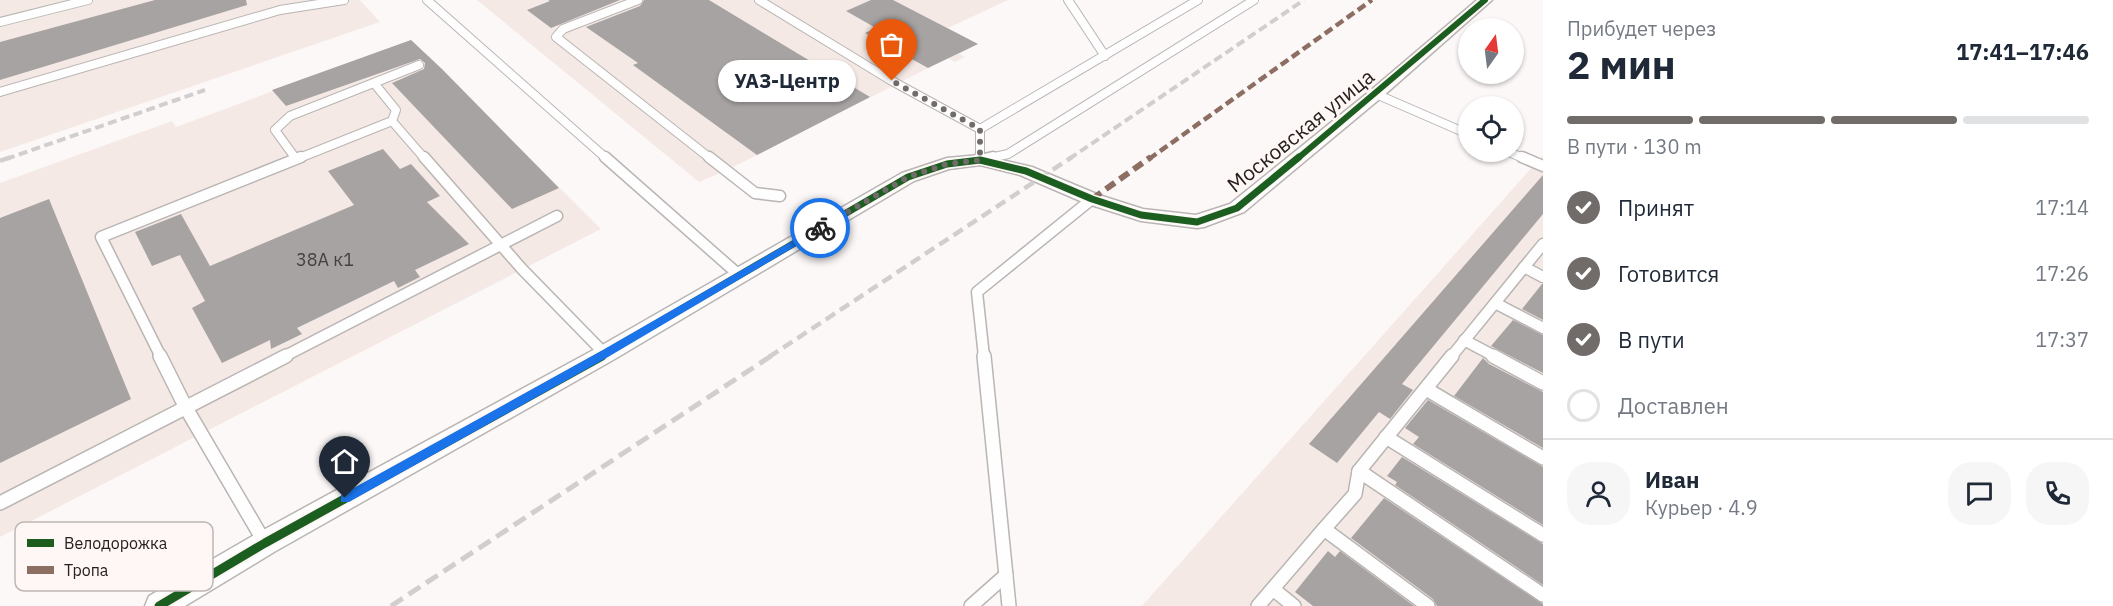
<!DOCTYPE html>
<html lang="ru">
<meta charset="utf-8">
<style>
:root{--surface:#fff;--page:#f6f6f7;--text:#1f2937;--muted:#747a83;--line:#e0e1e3;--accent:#716c6a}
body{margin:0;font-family:"IBM Plex Sans",sans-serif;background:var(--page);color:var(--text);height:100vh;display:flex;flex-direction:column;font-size:22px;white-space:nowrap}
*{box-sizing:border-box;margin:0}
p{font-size:20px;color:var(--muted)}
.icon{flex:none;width:33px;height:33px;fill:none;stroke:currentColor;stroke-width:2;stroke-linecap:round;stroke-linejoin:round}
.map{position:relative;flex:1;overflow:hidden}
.panel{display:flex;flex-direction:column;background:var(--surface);width:570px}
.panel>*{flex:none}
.needle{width:39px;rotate:14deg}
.controls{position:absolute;left:1458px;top:18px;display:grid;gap:12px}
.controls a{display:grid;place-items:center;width:66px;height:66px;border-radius:50%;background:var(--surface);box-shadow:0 2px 4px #0004;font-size:30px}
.pin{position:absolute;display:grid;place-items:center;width:51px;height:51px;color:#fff;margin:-62px -26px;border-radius:50% 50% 50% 0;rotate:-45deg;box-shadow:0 0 6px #0007}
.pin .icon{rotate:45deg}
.courier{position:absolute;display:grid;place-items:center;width:60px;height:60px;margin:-30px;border:4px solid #1a73e8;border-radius:50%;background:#fff;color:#222;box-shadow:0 2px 8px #0007}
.bubble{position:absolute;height:42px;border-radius:21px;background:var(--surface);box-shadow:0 2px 4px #0004;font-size:20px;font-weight:800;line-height:42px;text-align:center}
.summary em{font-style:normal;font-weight:800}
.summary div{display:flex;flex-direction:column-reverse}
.summary{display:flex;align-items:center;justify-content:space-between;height:102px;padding:0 24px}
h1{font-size:39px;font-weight:800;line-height:45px}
.bar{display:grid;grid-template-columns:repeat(4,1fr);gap:9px 6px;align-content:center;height:72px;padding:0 24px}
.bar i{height:8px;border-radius:4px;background:var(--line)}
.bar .active{background:var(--accent)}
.bar p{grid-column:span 4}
.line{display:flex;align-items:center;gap:15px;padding:0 24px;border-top:2px solid var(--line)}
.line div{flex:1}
.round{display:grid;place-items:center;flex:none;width:63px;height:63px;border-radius:24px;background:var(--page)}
ol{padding:0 24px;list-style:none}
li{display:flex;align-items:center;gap:18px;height:66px}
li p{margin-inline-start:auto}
li .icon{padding:6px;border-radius:50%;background:var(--accent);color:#fff;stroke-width:4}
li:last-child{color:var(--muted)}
li i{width:33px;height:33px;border:3px solid var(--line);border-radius:50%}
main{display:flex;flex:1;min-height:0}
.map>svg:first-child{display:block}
</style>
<main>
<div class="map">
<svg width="1543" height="606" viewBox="0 0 1543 606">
<rect width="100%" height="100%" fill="#fcf8f7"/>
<g fill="#f5e9e5">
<polygon points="0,0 360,0 380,22 0,152"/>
<polygon points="477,0 1008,0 948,28 978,44 959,54 965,57 955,62 948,58 725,171 699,182"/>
<polygon points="411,40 601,229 0,537 0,183 172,121 176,127"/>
<polygon points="1543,155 1543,606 1142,606"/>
</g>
<g fill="#a7a3a2">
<polygon points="155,0 246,0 247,5 0,80 0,42"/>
<polygon points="548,0 620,0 551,28 527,10 550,1"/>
<polygon points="644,0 709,0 870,97 757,155 633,65 638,63 586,27 640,6"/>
<polygon points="871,0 893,0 978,44 928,68 865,33 876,28 846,11"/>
<polygon points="411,40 442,69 559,188 512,209 392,83 424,69 425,63 420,59 286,106 272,90"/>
<polygon points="383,149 400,169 411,164 440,196 427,202 469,244 415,270 420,277 398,288 394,281 297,328 302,334 271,349 270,340 222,363 192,308 205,301 180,255 152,266 135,232 181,214 210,266 354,205 328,171"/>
<polygon points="1543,175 1543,214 1402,384 1413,390 1390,419 1379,412 1337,463 1309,444"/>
<polygon points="49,199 131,399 0,463 0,218"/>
<polygon points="1542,284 1543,284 1543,320 1522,309"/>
<polygon points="1513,320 1543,335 1543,373 1491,346"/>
<polygon points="1483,358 1489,364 1543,392 1543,448 1454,396"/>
<polygon points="1428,400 1543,467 1543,525 1413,444 1419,437 1405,428"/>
<polygon points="1402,457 1543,544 1543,585 1395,485 1397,482 1387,476"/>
<polygon points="1384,498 1543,604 1543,606 1437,606 1433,599 1351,538"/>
<polygon points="1328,551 1335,557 1340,551 1414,606 1313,606 1295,592"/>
</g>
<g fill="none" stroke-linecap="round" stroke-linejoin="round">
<defs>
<g id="lane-far2">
<polyline points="427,0 607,159"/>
<polyline points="638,0 563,29 556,37 711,159"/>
<polyline points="759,0 892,81 980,129 980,159"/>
<polyline points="1068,0 1105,56"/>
<polyline points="0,22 88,0"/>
<polyline points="374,83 396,110 392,121 425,159"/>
<polyline points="0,92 280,10 344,0"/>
<polyline points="1376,94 1468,134"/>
<polyline points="980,129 1198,0"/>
<polyline points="1509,152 1525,159"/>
<polyline points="296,159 275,130 290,116 419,65"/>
<polyline points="297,159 392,121"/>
<polyline points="986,159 1008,154 1254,0"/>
</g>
<g id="lane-far1">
<polyline points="424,157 522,269 605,354"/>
<polyline points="605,157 739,275"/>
<polyline points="709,157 755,193 780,196"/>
<polyline points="980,157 980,160 993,157"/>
<polyline points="1522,157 1543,166"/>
<polyline points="1524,267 1543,277"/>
<polyline points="1495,303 1543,328"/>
<polyline points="1464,340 1496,357"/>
<polyline points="161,357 101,237 301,157"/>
<polyline points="283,357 557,216"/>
<polyline points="984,357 977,292 1092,199"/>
<polyline points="1451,357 1543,244"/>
</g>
<g id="lane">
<polyline points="160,356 186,408 265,543"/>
<polyline points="984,356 1009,606"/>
<polyline points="1493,356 1543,383"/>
<polyline points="1426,389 1543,458"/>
<polyline points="1386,437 1543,535"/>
<polyline points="1359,471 1543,595"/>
<polyline points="0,503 286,356"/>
<polyline points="1273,589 1294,606"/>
<polyline points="971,606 1006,575"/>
<polyline points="1258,606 1324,529"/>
<polyline points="1428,606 1324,529 1355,494 1359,471 1452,356"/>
</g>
<polygon id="street" points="1477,0 1492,0 1382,97 1244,212 1204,227 1197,228 1141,221 1085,203 1020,175 980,165 949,169 914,181 613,360 274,552 185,606 145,606 149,596 256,534 597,348 902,173 947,158 980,155 1032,167 1099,195 1143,209 1196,215 1230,204 1370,91"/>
</defs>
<use href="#lane-far2" stroke="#b9b5b3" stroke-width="10"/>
<use href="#lane-far1" stroke="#b9b5b3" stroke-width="13"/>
<use href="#lane" stroke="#b9b5b3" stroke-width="16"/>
<use href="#street" stroke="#b9b5b3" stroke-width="3"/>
<use href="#lane-far2" stroke="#fffefe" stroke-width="8"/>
<use href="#lane-far1" stroke="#fffefe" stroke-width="10"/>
<use href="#lane" stroke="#fffefe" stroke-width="13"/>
<use href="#street" fill="#fffefe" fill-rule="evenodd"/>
<g stroke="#d0cece" stroke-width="4" stroke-dasharray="9 4.5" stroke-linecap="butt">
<polyline points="6,159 205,90"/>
<polyline points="1069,159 1304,0"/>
</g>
<g stroke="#d0cece" stroke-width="4.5" stroke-dasharray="11 6" stroke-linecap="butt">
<polyline points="0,161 11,157"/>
<polyline points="769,357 1072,157"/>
</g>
<polyline stroke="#d0cece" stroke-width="5" stroke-dasharray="14 7" stroke-linecap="butt" points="391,606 771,356"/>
<polyline stroke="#8d6e63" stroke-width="4.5" stroke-dasharray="9 4.5" stroke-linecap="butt" points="1149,159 1372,0"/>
<polyline stroke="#8d6e63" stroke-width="6" stroke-dasharray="11 6" stroke-linecap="butt" points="1092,199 1151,157"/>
<defs>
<polyline id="cycleway-far2" points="1297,159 1485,0"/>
<polyline id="cycleway-far1" points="599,357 908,177 947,164 980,160 1026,171 1092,199 1141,215 1197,222 1237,208 1299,157"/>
<polyline id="cycleway" points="159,606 265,543 602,356"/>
</defs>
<use href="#cycleway-far2" stroke="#fef7f5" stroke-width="9"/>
<use href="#cycleway-far1" stroke="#fef7f5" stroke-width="10"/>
<use href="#cycleway" stroke="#fef7f5" stroke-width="13"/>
<use href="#cycleway-far2" stroke="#1b5e20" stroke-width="6"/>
<use href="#cycleway-far1" stroke="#1b5e20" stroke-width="7"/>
<use href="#cycleway" stroke="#1b5e20" stroke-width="9"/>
</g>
<polygon fill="#1a73e8" points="820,225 825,228 823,230 608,357 349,502 341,502 341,495 601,351"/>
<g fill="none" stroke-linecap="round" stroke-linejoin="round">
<polyline stroke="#716c6a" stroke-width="6" stroke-dasharray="0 10.8" points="820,228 908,177 947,164 980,160 980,129 892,81"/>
</g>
<g text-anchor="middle" stroke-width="6" stroke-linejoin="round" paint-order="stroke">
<g font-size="18" fill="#46413f">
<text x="325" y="266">38А к1</text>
</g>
<g font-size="21" fill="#26201e" stroke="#fef7f5">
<text transform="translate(1301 131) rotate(-39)" y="7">Московская улица</text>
</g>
</g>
<rect x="15" y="522" width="198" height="69" rx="9" fill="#fef7f5" stroke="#bdb6b4" stroke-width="1.5"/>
<rect x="27" y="539" width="27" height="8" fill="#1b5e20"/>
<rect x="27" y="566" width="27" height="8" fill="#8d6e63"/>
<g font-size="16" fill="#26201e">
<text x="64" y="549">Велодорожка</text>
<text x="64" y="576">Тропа</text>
</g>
</svg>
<div class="controls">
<a><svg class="needle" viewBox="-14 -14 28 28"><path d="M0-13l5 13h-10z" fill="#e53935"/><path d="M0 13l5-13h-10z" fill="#747a83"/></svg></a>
<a><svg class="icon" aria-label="locate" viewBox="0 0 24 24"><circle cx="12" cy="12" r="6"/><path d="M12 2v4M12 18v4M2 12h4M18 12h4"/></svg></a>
</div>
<div class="pin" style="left:892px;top:81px;background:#ea580c"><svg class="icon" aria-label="bag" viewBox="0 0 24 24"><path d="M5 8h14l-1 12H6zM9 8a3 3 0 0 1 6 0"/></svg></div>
<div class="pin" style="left:345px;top:498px;background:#1f2937"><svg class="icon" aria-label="home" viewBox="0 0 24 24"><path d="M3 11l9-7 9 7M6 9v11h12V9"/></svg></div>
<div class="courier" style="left:820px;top:228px"><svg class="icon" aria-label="bike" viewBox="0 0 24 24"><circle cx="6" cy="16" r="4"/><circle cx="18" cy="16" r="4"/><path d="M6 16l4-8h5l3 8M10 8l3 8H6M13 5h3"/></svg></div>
<div class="bubble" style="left:718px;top:60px;width:138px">УАЗ-Центр</div>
</div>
<section class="panel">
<div class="summary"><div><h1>2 мин</h1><p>Прибудет через</p></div><em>17:41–17:46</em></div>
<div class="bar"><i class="active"></i><i class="active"></i><i class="active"></i><i></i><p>В пути · 130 m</p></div>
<ol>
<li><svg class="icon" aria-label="check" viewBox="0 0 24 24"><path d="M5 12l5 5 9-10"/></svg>Принят<p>17:14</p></li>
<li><svg class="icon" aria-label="check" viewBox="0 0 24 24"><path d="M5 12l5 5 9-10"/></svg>Готовится<p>17:26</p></li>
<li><svg class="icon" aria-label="check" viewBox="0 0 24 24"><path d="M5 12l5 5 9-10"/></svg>В пути<p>17:37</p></li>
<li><i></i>Доставлен</li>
</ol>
<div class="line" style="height:108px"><a class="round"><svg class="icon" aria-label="person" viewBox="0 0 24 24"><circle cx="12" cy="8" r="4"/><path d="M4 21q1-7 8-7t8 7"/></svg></a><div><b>Иван</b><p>Курьер · 4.9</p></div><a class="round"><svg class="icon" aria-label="chat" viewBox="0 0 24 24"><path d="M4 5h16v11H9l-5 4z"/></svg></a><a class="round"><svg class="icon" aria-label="phone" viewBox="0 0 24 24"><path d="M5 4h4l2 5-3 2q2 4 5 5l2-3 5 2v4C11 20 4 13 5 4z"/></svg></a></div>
</section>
</main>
